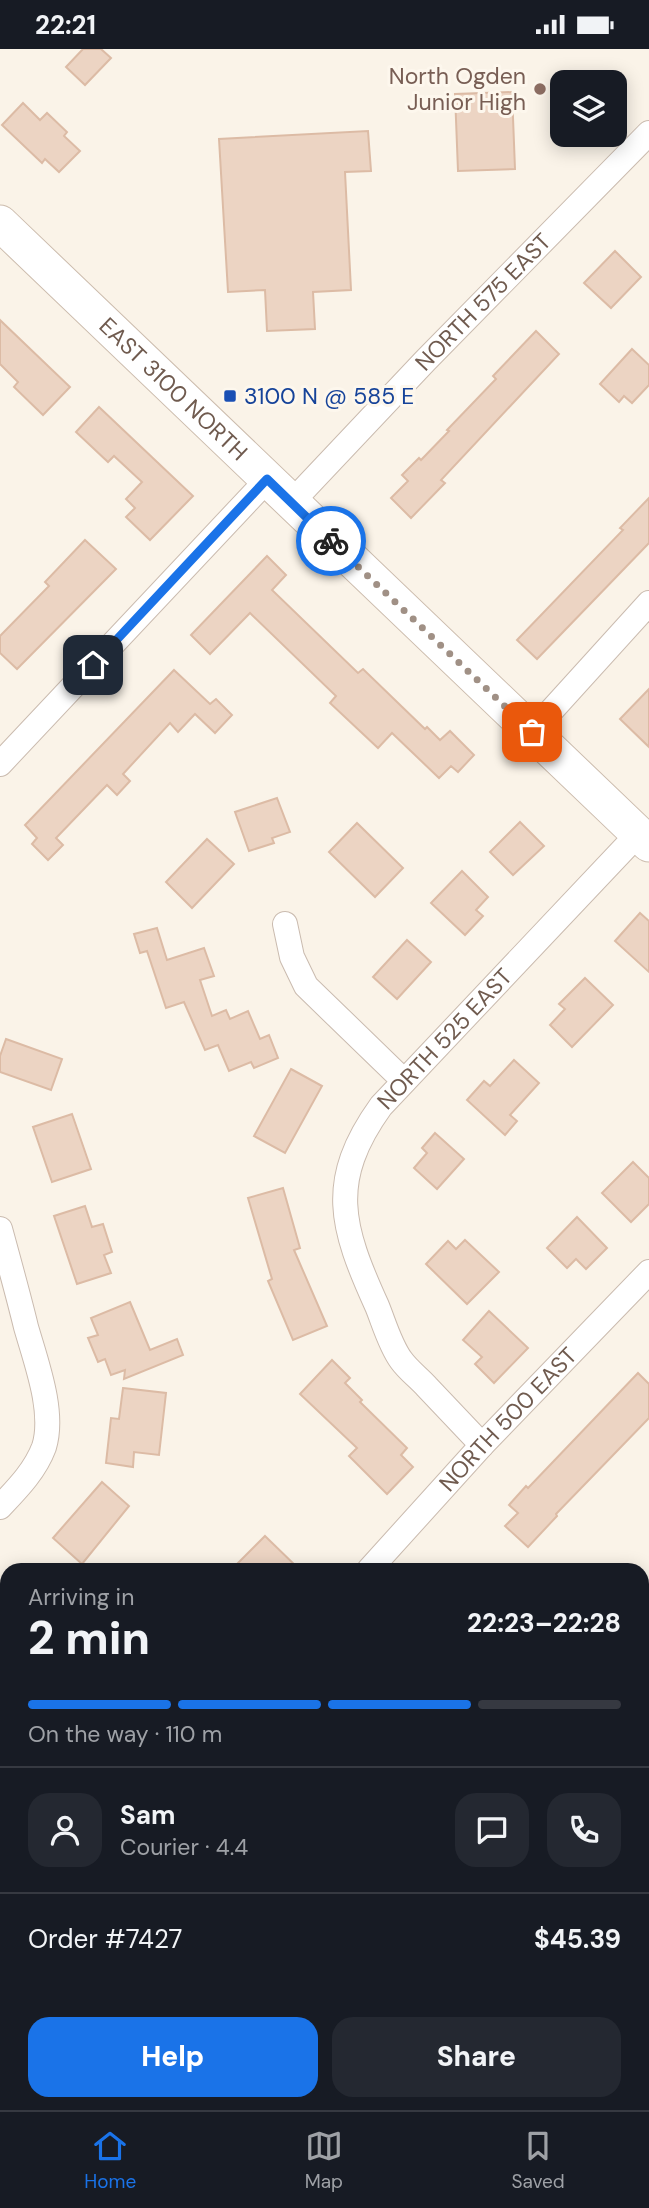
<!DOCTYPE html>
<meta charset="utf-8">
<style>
:root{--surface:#171b24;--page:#242831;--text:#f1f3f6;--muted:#9ea1a6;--line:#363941;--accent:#1a73e8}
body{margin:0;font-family:"DM Sans",sans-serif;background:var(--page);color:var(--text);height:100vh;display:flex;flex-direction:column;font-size:26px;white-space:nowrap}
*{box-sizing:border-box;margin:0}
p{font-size:23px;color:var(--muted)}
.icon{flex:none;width:38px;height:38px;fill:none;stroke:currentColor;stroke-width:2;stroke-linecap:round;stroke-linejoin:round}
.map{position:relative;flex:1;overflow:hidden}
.side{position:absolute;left:0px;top:1514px;width:649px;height:548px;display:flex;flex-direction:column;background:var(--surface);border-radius:21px 21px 0 0;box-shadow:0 4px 18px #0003}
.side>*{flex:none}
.tools{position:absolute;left:550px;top:21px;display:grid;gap:14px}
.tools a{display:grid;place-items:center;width:77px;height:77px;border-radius:14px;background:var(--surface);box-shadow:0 4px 18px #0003;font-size:35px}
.pin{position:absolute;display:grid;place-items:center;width:60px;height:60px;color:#fff;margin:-30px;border-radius:14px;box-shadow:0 4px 10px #0006}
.courier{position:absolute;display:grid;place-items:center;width:70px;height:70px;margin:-35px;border:5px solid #1a73e8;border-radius:50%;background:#fff;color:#222;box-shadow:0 2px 9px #0007}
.overview em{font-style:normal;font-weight:800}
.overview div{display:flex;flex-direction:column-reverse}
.overview{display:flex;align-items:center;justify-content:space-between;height:119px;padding:0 28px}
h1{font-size:46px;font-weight:800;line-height:52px}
.bar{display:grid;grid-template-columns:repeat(4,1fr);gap:10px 7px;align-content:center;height:84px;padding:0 28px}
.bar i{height:9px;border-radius:5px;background:var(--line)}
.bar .selected{background:var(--accent)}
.bar p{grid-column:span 4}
.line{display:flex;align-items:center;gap:18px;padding:0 28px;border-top:2px solid var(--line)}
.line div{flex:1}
.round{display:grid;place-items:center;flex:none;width:74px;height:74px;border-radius:21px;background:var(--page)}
.button{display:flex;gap:14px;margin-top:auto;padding:14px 28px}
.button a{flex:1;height:80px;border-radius:21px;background:var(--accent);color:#fff;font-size:28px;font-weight:800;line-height:80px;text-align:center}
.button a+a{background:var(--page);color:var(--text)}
.status{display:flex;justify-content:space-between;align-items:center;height:49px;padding:0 35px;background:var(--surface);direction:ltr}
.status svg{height:19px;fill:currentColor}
.tab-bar{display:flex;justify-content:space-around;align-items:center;height:98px;border-top:2px solid var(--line);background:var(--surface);font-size:19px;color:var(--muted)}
.tab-bar a{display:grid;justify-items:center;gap:4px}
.tab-bar .selected{color:var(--accent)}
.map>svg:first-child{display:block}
</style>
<div class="status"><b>22:21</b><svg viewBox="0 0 49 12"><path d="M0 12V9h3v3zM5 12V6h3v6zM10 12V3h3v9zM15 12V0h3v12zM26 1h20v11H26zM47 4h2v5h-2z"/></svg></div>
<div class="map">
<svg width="649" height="2061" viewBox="0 0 649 2061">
<rect width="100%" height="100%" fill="#faf3e8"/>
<g fill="#ecd4c3" stroke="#dcbba5" stroke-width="2">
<polygon points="83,0 101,0 111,9 85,36 66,18"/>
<polygon points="512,43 515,120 458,122 455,45"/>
<polygon points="23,54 40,71 47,64 67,83 64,87 80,102 59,123 45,110 42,114 2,76"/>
<polygon points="368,82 371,122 345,123 351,241 313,243 315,280 267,282 265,241 228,243 219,90"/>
<polygon points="615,202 641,228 611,259 584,234"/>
<polygon points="0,271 70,338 43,366 14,338 18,333 0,315"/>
<polygon points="536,282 559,305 441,431 445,434 411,469 391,449 408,432 402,426 419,409 421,411 449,382 447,381 496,330 493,327"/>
<polygon points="632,300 649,316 649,336 632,354 624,347 619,353 600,335"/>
<polygon points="99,358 193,447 150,491 126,468 135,459 126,450 142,433 114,407 108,413 76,383"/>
<polygon points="649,449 649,494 537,610 517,591 623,481 620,479"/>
<polygon points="85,491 116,520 17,620 0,604 0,587 49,537 45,533"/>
<polygon points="267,507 286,526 272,541 358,624 363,620 425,680 427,678 440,691 450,682 474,706 458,723 451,717 439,729 392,684 378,699 330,654 336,647 250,564 210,605 191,586"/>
<polygon points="174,621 210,655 216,650 232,666 215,684 195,665 178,683 170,674 123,725 130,732 117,746 107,736 56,789 63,796 48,811 32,795 37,789 25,776"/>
<polygon points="649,640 649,698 620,670"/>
<polygon points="277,749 290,783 272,789 274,794 249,802 235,763"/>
<polygon points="520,773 544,797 513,826 490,803"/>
<polygon points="357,774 403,819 375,848 329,803"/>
<polygon points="207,790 234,815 192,859 166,833"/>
<polygon points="462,822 488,848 476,861 483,867 465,886 431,854"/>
<polygon points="640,864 649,872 649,923 615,892"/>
<polygon points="157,879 167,911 204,899 214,927 200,931 212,967 226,961 230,970 248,962 260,990 269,986 278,1009 254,1019 251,1013 229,1022 218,996 205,1001 184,953 166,959 147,902 140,904 134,885"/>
<polygon points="407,891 431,913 397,950 373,928"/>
<polygon points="585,929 613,956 572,998 550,976 565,960 559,955"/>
<polygon points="6,990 62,1010 51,1041 0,1023 0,1007"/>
<polygon points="514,1011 539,1034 510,1066 517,1072 505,1086 467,1051 484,1032 490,1037"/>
<polygon points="291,1020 322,1037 285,1104 254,1087"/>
<polygon points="72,1065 91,1120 52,1133 33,1078"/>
<polygon points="435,1084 464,1110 437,1140 414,1119 427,1104 422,1099"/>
<polygon points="633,1113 649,1129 649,1155 631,1173 602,1144"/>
<polygon points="283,1139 300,1199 294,1201 327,1277 293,1291 268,1232 272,1230 248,1149"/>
<polygon points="85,1157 92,1178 103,1175 112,1203 104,1206 111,1224 77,1235 54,1167"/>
<polygon points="577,1168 607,1199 586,1220 576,1210 567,1219 547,1199"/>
<polygon points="465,1191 499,1223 467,1255 426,1215 448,1192 456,1200"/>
<polygon points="130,1253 150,1301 177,1290 183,1306 124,1330 125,1321 111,1326 105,1310 98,1313 88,1289 98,1286 91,1269"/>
<polygon points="489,1262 528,1299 494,1334 475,1315 482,1308 463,1291"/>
<polygon points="332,1311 350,1329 345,1334 362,1351 360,1353 407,1399 401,1406 413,1418 387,1445 349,1407 357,1399 300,1345"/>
<polygon points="638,1324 649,1335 649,1369 556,1465 557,1467 528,1498 505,1477 518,1464 509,1456 526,1437 528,1439"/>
<polygon points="123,1339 166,1344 159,1406 134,1403 133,1418 106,1414 111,1369 119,1370"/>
<polygon points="102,1433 129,1457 82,1515 53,1489"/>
<polygon points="265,1487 300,1521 231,1521"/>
</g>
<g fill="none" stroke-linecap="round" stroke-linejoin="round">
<defs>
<g id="street">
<path id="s1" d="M291,454L425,312L649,84"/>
<polyline points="532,683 649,554"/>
<polyline points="0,715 267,431"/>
<polyline points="285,875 292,908 306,937 404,1032"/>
<path d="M0,1180C9,1213 18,1245 26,1278C36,1313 55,1363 44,1398C35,1422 17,1440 0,1458"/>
<path id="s2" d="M482,1396C464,1377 445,1357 427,1338C419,1329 408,1321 401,1311C390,1296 384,1274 377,1257C341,1178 327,1132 381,1057L638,785"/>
<path id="s3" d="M369,1521L482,1396L649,1223"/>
<polyline points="0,1906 7,1899"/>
<polyline points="0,1942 7,1949"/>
<polyline points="113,2054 120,2061"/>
</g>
<g id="secondary">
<path id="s4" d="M0,174L649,795"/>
<polyline points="642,1788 649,1781"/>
<polyline points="381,2061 387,2054"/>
</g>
</defs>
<use href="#street" stroke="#cabbaf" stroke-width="26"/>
<use href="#secondary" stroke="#ccbcad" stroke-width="37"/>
<use href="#street" stroke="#fff" stroke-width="24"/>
<use href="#secondary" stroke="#fff" stroke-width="35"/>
</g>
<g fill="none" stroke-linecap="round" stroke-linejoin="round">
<polyline stroke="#a09085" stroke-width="7" stroke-dasharray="0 12.6" points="331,492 532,683"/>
<polyline stroke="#1a73e8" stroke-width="9" points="93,616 267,430 331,492"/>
</g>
<circle fill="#8d6e63" stroke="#fdf7ed" stroke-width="2.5" cx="540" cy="40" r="7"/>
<rect fill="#1a4fb4" stroke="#fdf7ed" stroke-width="2.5" x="223" y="340" width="14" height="14" rx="3.5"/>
<g text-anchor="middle" stroke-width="6" stroke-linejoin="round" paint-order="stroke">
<g font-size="23" fill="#785e54" stroke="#fdf7ed" text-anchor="end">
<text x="526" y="35">North Ogden<tspan x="526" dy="26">Junior High</tspan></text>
</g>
<g font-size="23" fill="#705b4f" stroke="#fdf7ed">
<text dy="8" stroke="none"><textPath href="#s1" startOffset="278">NORTH 575 EAST</textPath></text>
<text dy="8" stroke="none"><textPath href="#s4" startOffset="240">EAST 3100 NORTH</textPath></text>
<text dy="8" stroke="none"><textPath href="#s2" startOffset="483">NORTH 525 EAST</textPath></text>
<text dy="8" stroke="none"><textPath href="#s3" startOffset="205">NORTH 500 EAST</textPath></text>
</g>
<g font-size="23" fill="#164399" stroke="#fdf7ed" text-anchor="start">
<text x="244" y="355">3100 N @ 585 E</text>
</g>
</g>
</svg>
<div class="tools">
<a><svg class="icon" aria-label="layers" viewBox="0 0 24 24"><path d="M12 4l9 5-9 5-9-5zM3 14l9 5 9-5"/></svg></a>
</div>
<div class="pin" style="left:532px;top:683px;background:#ea580c"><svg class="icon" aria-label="bag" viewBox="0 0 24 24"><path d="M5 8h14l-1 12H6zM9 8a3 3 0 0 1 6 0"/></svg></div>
<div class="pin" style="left:93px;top:616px;background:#1f2937"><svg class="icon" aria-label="home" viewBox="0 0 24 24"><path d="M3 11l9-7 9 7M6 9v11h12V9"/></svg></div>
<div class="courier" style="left:331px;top:492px"><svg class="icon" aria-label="bike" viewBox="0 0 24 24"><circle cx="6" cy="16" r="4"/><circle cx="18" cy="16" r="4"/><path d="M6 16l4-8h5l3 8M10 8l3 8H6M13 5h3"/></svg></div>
<section class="side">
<div class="overview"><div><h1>2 min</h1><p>Arriving in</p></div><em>22:23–22:28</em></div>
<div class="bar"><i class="selected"></i><i class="selected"></i><i class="selected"></i><i></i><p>On the way · 110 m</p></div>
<div class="line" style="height:126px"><a class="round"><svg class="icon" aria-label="person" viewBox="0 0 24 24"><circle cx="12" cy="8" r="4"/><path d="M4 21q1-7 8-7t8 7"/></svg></a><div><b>Sam</b><p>Courier · 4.4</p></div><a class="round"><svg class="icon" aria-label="chat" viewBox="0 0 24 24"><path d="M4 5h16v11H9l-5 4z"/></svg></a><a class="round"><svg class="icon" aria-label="phone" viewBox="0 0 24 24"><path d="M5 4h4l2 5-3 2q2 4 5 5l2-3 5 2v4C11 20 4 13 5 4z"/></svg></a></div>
<div class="line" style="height:91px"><div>Order #7427</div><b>$45.39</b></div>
<div class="button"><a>Help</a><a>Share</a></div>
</section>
</div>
<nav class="tab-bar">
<a class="selected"><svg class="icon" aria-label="home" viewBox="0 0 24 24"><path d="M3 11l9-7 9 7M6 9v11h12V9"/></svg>Home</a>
<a><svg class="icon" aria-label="map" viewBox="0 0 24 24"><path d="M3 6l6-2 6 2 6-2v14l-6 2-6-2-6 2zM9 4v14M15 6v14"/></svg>Map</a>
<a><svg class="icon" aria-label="saved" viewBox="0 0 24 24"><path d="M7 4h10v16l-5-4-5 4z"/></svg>Saved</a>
</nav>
